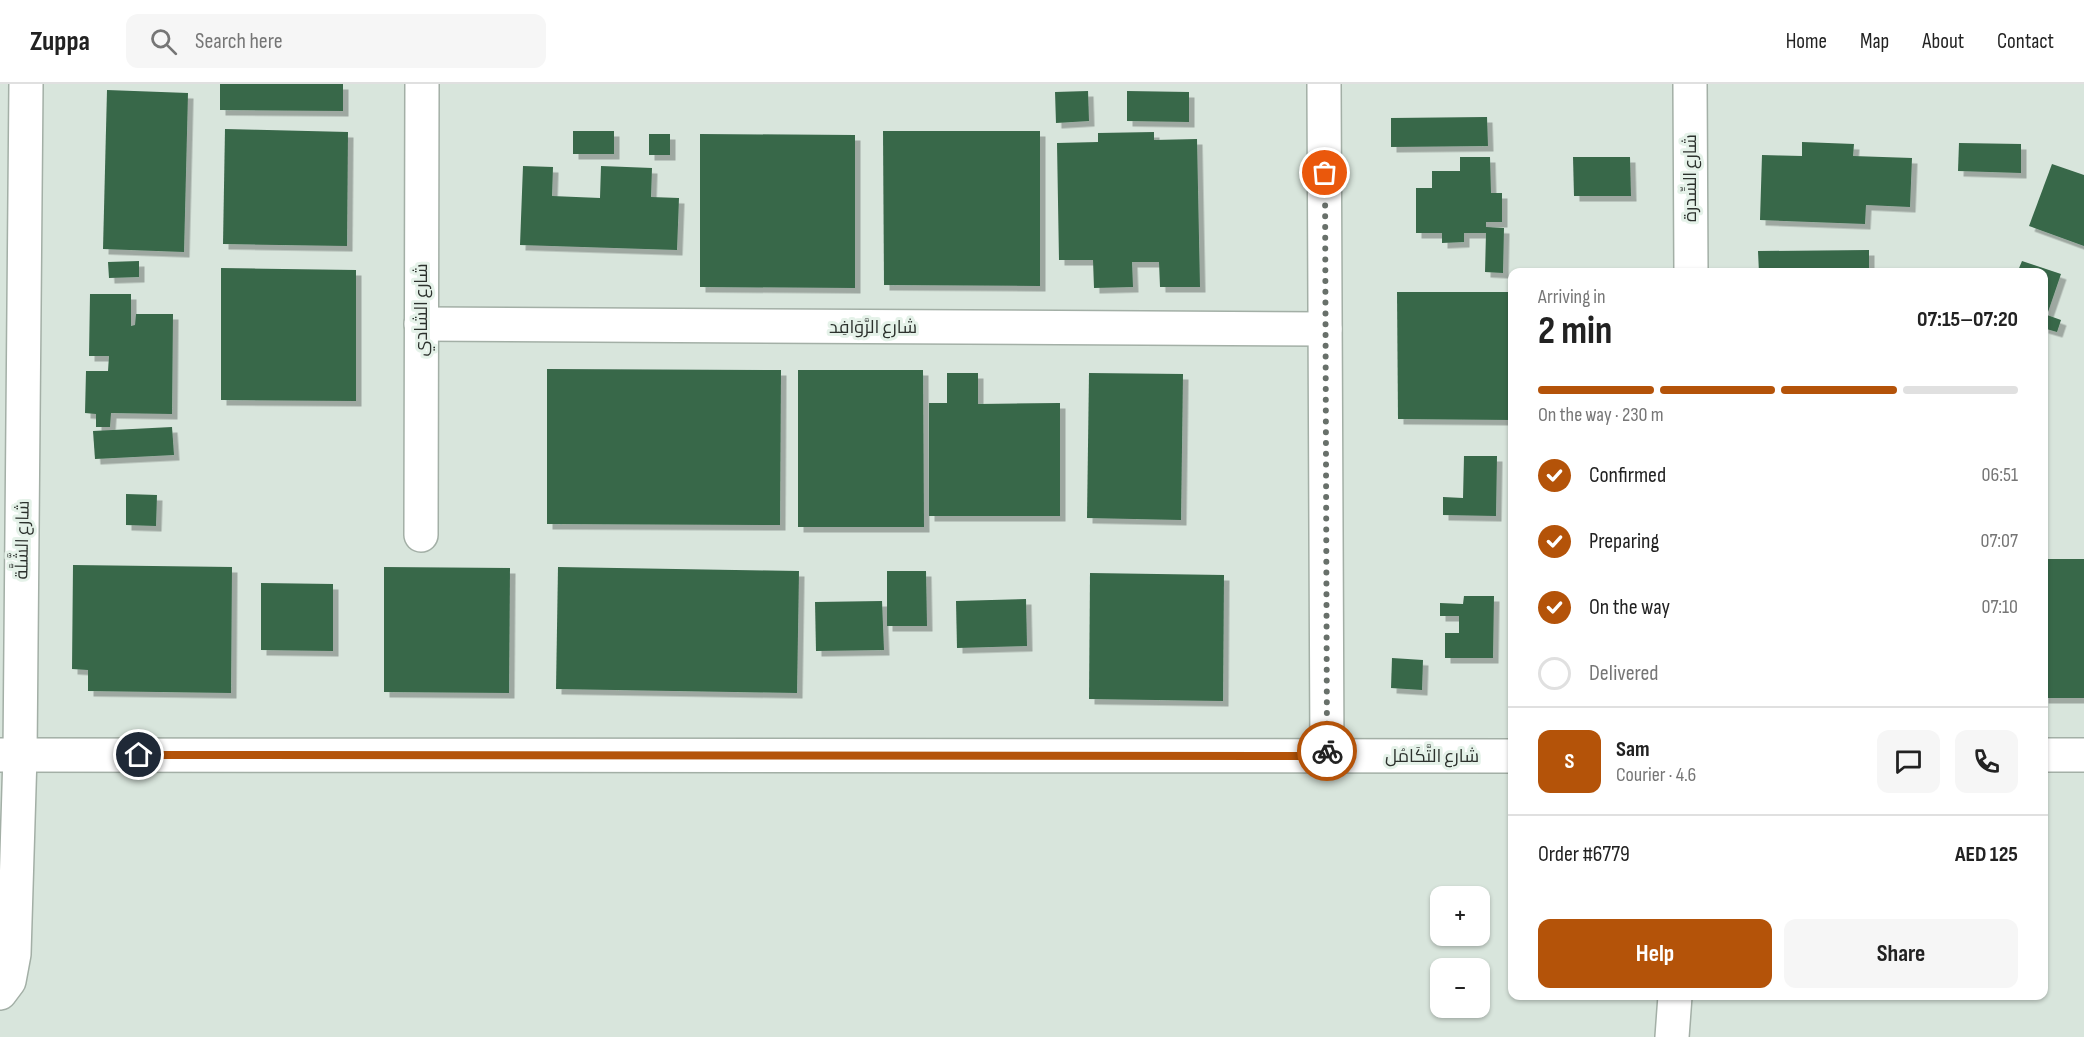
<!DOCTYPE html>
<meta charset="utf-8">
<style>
:root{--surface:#fff;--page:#f6f6f6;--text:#222;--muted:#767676;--line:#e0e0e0;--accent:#b45309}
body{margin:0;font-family:"Sofia Sans Condensed",Cairo,sans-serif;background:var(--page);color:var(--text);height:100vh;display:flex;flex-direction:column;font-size:22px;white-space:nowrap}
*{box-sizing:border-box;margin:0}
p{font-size:20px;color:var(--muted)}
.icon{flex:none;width:33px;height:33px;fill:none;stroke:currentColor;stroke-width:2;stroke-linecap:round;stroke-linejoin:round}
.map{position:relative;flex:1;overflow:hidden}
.sheet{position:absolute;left:1508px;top:184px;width:540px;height:732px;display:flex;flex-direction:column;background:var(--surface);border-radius:12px;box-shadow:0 2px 4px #0004}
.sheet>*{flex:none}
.controls{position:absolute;left:1430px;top:802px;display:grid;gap:12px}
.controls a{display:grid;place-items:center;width:60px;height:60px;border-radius:12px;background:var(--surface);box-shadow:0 2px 4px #0004;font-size:30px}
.pin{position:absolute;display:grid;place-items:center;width:51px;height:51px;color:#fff;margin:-26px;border:3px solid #fff;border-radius:50%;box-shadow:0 2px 6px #0007}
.courier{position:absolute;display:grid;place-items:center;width:60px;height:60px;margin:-30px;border:4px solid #b45309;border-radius:50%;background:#fff;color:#222;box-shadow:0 2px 8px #0007}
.summary em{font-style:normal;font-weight:700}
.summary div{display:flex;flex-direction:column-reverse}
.summary{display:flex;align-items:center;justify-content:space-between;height:102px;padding:0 30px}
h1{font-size:39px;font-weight:700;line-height:45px}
.bar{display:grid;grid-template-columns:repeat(4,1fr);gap:9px 6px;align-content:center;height:72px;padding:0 30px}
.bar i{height:8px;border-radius:4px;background:var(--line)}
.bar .selected{background:var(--accent)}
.bar p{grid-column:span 4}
.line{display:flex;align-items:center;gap:15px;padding:0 30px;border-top:2px solid var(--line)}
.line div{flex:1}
.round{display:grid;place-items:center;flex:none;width:63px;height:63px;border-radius:12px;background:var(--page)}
ol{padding:0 30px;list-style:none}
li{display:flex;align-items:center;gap:18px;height:66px}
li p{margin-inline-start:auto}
li .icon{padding:6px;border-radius:50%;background:var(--accent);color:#fff;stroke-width:4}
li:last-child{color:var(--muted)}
li i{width:33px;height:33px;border:3px solid var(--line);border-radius:50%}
.button{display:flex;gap:12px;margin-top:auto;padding:12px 30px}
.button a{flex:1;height:69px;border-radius:12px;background:var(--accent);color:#fff;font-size:24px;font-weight:700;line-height:69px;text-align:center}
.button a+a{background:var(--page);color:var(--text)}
header{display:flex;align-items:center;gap:36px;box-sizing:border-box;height:84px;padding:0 30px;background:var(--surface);border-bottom:2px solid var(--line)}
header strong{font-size:28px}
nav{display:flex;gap:33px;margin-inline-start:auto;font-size:21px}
.search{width:420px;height:54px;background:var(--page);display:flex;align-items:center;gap:15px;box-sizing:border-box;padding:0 21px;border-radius:12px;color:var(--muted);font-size:22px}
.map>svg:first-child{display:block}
</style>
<header>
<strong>Zuppa</strong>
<div class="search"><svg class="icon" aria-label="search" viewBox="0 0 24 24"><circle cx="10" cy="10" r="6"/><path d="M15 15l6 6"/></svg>Search here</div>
<nav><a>Home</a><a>Map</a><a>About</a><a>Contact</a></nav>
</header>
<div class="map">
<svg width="2084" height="953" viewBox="0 0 2084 953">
<defs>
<filter id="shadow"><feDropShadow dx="5.5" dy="5.5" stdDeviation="0" flood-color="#0004"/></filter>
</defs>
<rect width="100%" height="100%" fill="#d8e5dc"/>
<g fill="#386749" filter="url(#shadow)">
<polygon points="220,0 343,0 343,27 220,26"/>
<polygon points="107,6 188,9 184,168 103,165"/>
<polygon points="1088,7 1089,37 1056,39 1055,8"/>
<polygon points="1127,7 1189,8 1189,38 1127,37"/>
<polygon points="1487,33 1488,62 1391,63 1391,34"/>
<polygon points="225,45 348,48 347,162 223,160"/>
<rect x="573" y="47" width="41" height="23"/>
<polygon points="883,47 1040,47 1040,202 884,201"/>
<polygon points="1154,48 1154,56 1197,55 1200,203 1160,203 1159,178 1132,178 1133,203 1094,204 1093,176 1059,176 1057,59 1098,58 1098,49"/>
<rect x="649" y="50" width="21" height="21"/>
<polygon points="700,50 855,51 855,204 700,203"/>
<polygon points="1802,58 1854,60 1853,72 1912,74 1910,123 1866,121 1865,140 1760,136 1762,71 1802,72"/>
<polygon points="1959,59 2021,60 2021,89 1958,87"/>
<polygon points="1460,73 1490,73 1491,109 1502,109 1502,138 1486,138 1486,143 1504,144 1503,189 1485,188 1486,149 1464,149 1464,158 1442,159 1442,149 1416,149 1416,104 1432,104 1432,87 1460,87"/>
<polygon points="1573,73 1630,73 1631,112 1574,112"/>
<polygon points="2052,80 2084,91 2084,162 2029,142"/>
<polygon points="523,82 553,83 552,112 600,114 601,82 652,84 651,113 679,114 677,166 520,161"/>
<polygon points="1869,166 1869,187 1911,186 1911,189 1759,189 1758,167"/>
<polygon points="139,177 139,193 109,194 108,178"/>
<polygon points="2022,177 2061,190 2047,231 2061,236 2057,248 2043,244 2043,189 2017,189"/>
<polygon points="221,184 356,186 356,317 221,316"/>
<polygon points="1397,208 1512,208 1512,336 1398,335"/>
<polygon points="90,210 131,210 131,242 135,241 136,230 173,230 172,330 111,329 110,343 96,343 96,330 85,329 86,287 108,287 109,272 89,272"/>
<polygon points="547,285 781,286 780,441 547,440"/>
<polygon points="798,286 923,286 924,443 798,443"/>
<polygon points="947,289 978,289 978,320 1060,319 1060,432 929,432 929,319 947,319"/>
<polygon points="1089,289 1183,290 1181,436 1087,434"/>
<polygon points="172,343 174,371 95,375 93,347"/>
<polygon points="1464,372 1497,372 1496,432 1443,431 1443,413 1463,414"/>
<polygon points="126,410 157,411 156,442 126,441"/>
<rect x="2043" y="475" width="41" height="139"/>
<polygon points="73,481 232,483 231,609 88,607 88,586 72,585"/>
<polygon points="384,483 510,484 509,609 384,608"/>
<polygon points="558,483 799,487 797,609 556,605"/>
<polygon points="887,487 926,487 927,542 887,542"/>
<polygon points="1090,489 1224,491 1223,617 1089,615"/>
<polygon points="261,499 333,500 333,567 261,566"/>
<polygon points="1464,512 1494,512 1493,574 1445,574 1445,549 1459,549 1459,532 1440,532 1440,519 1463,520"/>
<polygon points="1026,515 1027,562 957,564 956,517"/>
<polygon points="882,517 884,566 816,567 815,518"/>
<polygon points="1392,574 1423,576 1422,606 1391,604"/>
</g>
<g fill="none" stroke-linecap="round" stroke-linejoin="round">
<defs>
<g id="minor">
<polyline points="1324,0 1327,672"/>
<polyline points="1690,0 1691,189"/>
<polyline points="421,240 1325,245"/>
<polyline points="421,451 422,0"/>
<polyline points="0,671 1512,672"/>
<polyline points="2043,671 2084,671"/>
<polyline points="0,909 9,897 14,870 20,671 26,0"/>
<polyline points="1672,953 1675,912"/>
</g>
</defs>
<use href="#minor" stroke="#a3afa6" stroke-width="36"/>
<use href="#minor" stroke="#fff" stroke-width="33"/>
</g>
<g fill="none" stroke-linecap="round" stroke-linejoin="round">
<polyline stroke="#68706a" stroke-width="6" stroke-dasharray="0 10.8" points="1325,89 1327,667"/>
<polyline stroke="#b45309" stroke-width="8" points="139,671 1327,672 1327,667"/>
</g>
<g text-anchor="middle" stroke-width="6" stroke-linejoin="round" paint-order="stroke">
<g font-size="18" fill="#2c312d" stroke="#e5f2e9">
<text transform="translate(1690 94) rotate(-90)" y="6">شارع السِّدرة</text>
<text transform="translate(421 226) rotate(-90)" y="6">شارع الشادي</text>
<text x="873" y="249">شارع الرَّوَافِد</text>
<text transform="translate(22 456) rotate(-89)" y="6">شارع الشَّلَّة</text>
<text x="1432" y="678">شارع التَّكَامُل</text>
</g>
</g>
</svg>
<div class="controls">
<a>+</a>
<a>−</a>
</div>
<div class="pin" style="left:1325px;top:89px;background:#ea580c"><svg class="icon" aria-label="bag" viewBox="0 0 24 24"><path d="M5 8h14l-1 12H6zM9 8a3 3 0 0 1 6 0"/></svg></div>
<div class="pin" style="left:139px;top:671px;background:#1f2937"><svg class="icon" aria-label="home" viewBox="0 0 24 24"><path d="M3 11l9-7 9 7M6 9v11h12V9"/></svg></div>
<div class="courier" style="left:1327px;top:667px"><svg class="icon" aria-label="bike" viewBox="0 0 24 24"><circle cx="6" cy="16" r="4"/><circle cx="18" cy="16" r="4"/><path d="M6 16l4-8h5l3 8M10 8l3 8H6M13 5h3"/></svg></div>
<section class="sheet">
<div class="summary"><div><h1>2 min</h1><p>Arriving in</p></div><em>07:15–07:20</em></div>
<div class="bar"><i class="selected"></i><i class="selected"></i><i class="selected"></i><i></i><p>On the way · 230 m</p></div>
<ol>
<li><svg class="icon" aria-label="check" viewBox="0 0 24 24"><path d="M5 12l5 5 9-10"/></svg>Confirmed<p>06:51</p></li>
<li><svg class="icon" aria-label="check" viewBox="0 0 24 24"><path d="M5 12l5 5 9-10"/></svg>Preparing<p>07:07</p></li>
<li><svg class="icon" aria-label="check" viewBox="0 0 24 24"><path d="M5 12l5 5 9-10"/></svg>On the way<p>07:10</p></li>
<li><i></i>Delivered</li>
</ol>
<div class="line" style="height:108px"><b class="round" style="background:var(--accent);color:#fff">S</b><div><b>Sam</b><p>Courier · 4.6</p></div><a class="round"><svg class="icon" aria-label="chat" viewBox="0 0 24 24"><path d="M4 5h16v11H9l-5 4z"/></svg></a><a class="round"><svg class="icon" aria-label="phone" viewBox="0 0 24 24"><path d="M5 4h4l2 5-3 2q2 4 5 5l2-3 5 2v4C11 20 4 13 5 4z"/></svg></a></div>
<div class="line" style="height:78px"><div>Order #6779</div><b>AED 125</b></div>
<div class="button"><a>Help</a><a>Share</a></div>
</section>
</div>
